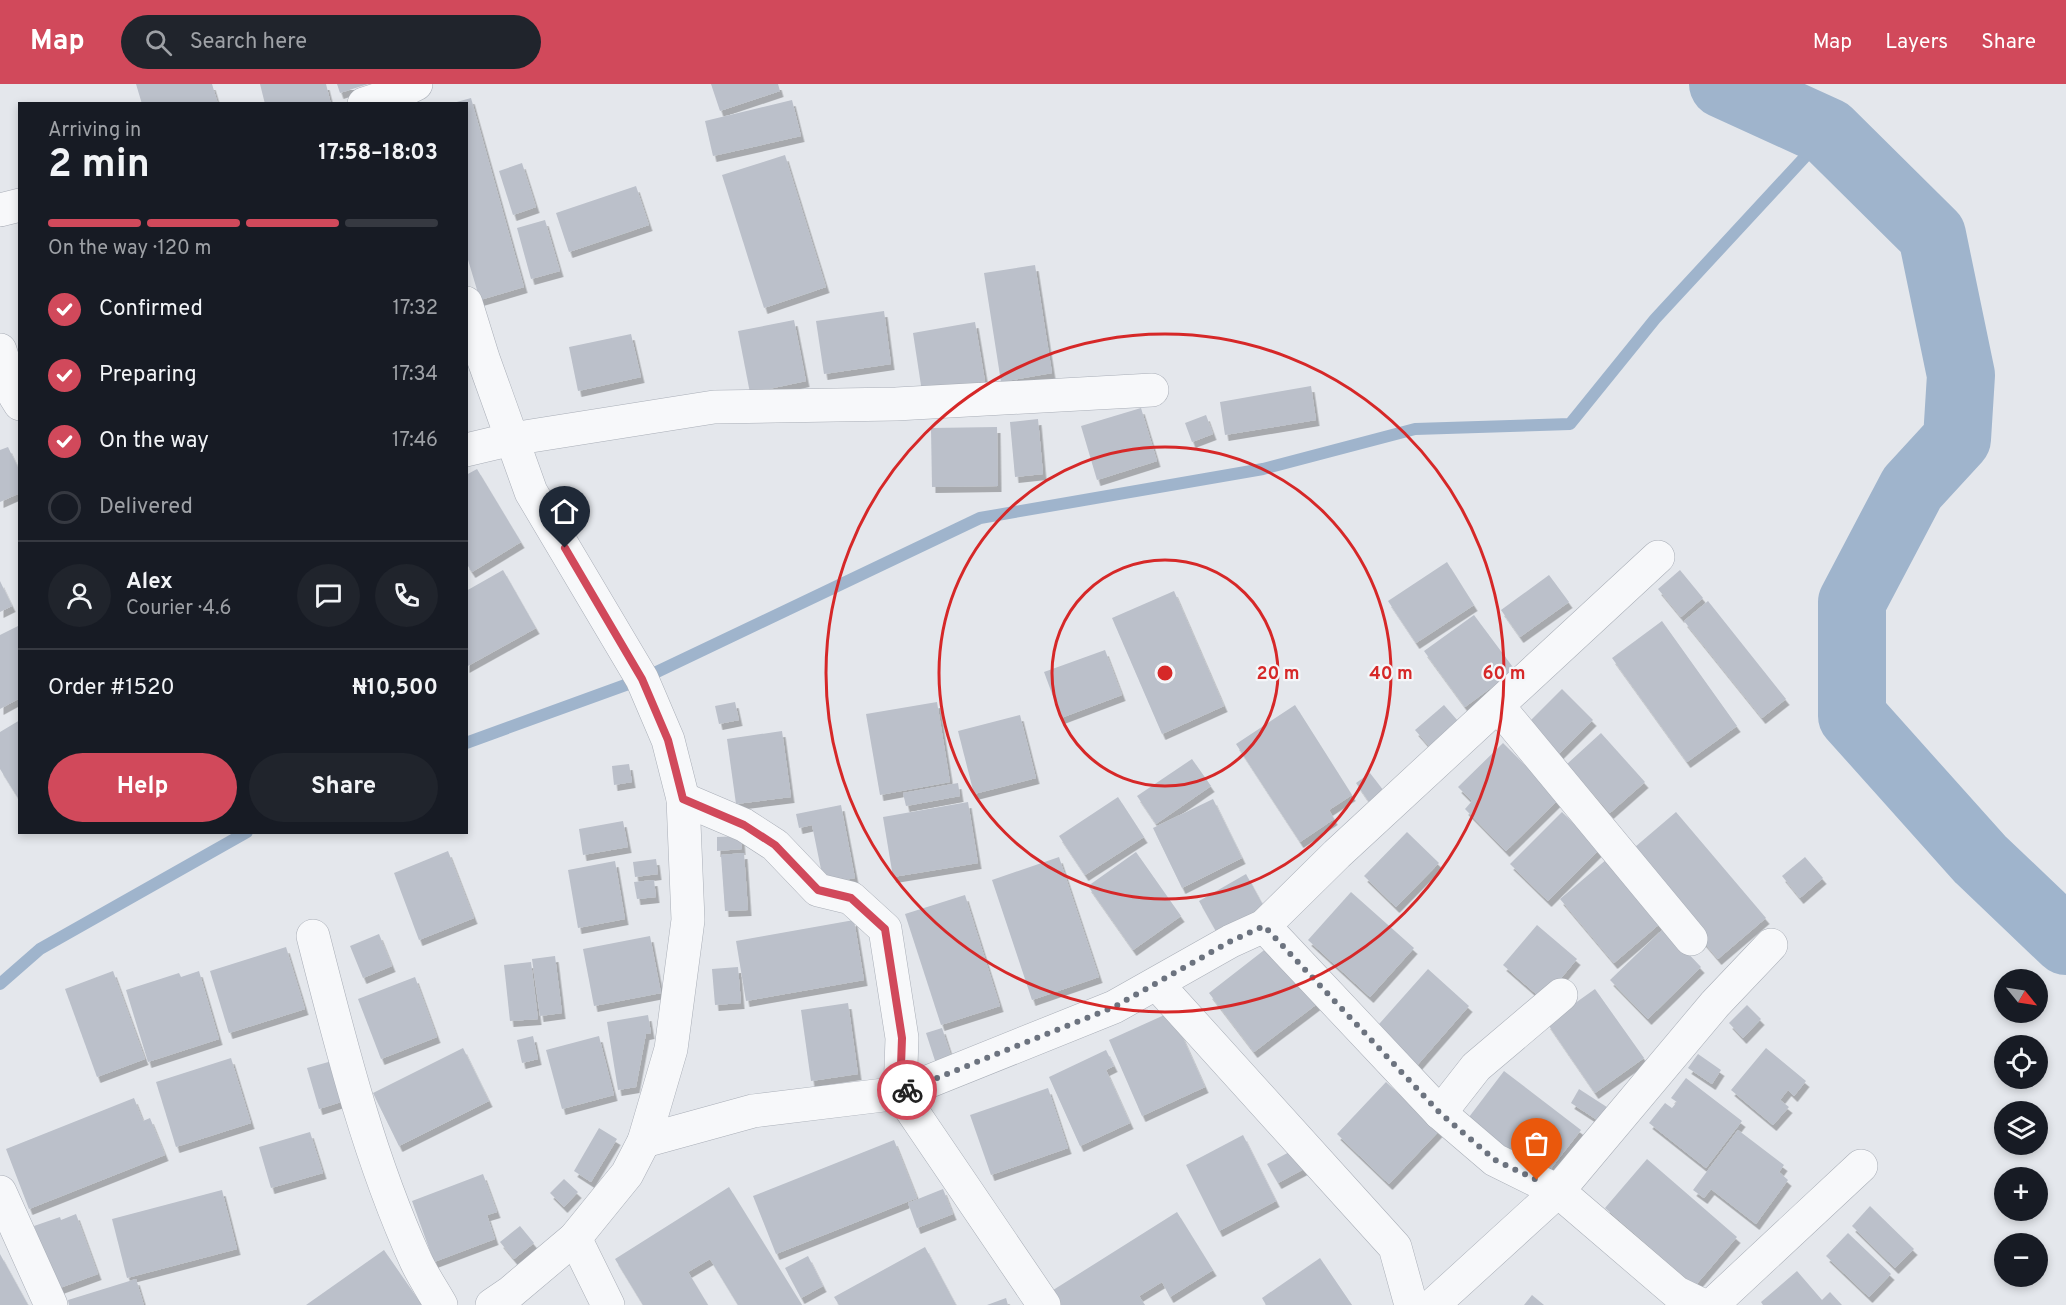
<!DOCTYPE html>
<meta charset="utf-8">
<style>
:root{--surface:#171b24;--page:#20242c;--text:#f1f3f6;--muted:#9ea1a6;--line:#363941;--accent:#d1495b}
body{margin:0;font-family:Overpass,sans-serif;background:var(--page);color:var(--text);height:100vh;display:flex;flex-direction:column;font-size:22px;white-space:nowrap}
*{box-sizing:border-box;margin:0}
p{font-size:20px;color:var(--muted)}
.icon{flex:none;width:33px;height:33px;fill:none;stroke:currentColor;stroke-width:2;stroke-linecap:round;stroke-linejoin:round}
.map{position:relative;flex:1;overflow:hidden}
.sheet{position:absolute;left:18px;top:18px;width:450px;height:732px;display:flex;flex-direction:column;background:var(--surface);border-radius:0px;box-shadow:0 3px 9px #0003}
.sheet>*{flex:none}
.needle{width:39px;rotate:120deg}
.buttons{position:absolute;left:1994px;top:885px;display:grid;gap:12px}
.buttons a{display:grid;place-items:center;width:54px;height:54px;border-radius:50%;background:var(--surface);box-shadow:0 3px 9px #0003;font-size:30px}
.pin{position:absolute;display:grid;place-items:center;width:51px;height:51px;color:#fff;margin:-62px -26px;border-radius:50% 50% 50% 0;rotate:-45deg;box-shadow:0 0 6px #0007}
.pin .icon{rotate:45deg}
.courier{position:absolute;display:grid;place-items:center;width:60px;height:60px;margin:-30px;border:4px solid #d1495b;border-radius:50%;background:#fff;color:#222;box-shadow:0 2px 8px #0007}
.overview em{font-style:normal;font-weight:700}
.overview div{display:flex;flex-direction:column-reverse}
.overview{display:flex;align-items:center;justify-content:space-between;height:102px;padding:0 30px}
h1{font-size:39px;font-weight:700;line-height:45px}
.bar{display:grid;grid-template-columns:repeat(4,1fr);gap:9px 6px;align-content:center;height:72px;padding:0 30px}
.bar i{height:8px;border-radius:4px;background:var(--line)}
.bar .selected{background:var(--accent)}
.bar p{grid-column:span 4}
.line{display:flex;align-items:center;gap:15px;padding:0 30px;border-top:2px solid var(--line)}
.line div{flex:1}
.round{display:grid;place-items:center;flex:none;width:63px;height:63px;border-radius:32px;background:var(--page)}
ol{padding:0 30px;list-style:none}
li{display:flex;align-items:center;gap:18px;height:66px}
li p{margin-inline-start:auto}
li .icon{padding:6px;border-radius:50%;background:var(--accent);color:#fff;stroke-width:4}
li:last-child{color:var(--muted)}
li i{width:33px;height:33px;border:3px solid var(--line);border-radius:50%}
.cta{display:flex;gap:12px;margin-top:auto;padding:12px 30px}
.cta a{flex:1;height:69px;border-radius:36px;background:var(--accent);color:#fff;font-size:24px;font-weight:700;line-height:69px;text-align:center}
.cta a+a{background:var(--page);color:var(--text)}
header{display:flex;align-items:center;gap:36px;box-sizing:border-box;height:84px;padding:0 30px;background:var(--accent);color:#fff}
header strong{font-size:28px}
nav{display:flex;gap:33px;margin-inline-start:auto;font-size:21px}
.search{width:420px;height:54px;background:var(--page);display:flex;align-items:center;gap:15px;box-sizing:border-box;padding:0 21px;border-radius:33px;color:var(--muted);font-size:22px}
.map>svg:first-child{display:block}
</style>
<header>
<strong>Map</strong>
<div class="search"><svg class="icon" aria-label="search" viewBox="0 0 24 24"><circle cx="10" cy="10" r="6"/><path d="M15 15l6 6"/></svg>Search here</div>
<nav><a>Map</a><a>Layers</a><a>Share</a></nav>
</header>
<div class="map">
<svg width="2066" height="1221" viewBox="0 0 2066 1221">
<defs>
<filter id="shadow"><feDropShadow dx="3.5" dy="6" stdDeviation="0" flood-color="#0004"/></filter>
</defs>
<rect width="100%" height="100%" fill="#e4e7ec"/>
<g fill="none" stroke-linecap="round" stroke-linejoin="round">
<g stroke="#9fb4cc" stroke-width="12">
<polyline points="466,659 642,595 980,434 1263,385 1415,345 1570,340 1655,235 1828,48"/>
<polyline points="0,900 40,865 247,748"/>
</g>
<polyline stroke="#9fb4cc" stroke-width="68" points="1723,0 1828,48 1932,151 1961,291 1957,355 1912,404 1852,518 1852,632 1980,775 2066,857"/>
</g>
<g fill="#bbc0ca" filter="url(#shadow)">
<polygon points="136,0 212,0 218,20 142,20"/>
<polygon points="260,0 326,0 331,20 265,20"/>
<polygon points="337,0 368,0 340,9"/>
<polygon points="711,0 778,0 780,7 720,27"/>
<polygon points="471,14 524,203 480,216 466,169 466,20 453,19"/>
<polygon points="792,16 801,52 713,72 705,37"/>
<polygon points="785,71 826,203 764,224 722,91"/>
<polygon points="522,79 536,123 513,131 499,87"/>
<polygon points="636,102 649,141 569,168 556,129"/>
<polygon points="545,136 560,187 531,195 517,144"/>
<polygon points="1035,181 1052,289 1001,298 984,189"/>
<polygon points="884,227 891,280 824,290 816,237"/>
<polygon points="794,236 806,297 750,309 738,247"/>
<polygon points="975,238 985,297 922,308 913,249"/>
<polygon points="631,250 641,293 578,307 569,263"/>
<polygon points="1311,302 1316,336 1225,351 1220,318"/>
<polygon points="1141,324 1157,377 1097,396 1081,342"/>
<polygon points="1206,331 1213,350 1192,358 1185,339"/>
<polygon points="1038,335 1043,390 1015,393 1010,338"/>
<polygon points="997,343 998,402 932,403 931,344"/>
<polygon points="8,363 20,388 20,409 0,418 0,366"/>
<polygon points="477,385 521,458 472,488 466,479 466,391"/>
<polygon points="1447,478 1474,521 1416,559 1388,517"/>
<polygon points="503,486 536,544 466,583 466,507"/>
<polygon points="1680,486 1703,514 1681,533 1658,505"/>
<polygon points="1549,491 1569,518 1520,553 1501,526"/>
<polygon points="0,497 12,522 0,528"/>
<polygon points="1174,507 1224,622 1162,650 1112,534"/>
<polygon points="1708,517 1786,615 1762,634 1684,537"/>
<polygon points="1474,531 1515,586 1465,623 1424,567"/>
<polygon points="1662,537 1737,642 1687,678 1612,574"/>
<polygon points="20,541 20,614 0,625 0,551"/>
<polygon points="1105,566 1122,611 1061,634 1044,588"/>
<polygon points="1562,605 1593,636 1552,677 1521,646"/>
<polygon points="735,618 739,636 719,640 715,622"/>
<polygon points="937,618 950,698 880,711 866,630"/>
<polygon points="1295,621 1352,711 1329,726 1334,735 1300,758 1236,660"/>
<polygon points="1444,621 1458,637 1429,662 1415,646"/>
<polygon points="1020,631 1036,694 974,710 958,647"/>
<polygon points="20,636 20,717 0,685 0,648"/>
<polygon points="782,647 791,713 736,720 727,655"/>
<polygon points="1601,649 1645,698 1610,729 1567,680"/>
<polygon points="1503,659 1559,715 1506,767 1465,725 1472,717 1458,703"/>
<polygon points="1192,675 1211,702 1156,740 1137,712"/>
<polygon points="629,680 632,698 614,701 612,682"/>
<polygon points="1370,689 1387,711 1372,722 1356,699"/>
<polygon points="958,699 960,712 906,722 903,709"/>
<polygon points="1118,713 1144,753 1085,791 1059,752"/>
<polygon points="1213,715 1242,774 1182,804 1153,744"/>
<polygon points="968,718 978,779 893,793 883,733"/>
<polygon points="841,721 855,794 824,800 812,741 799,744 796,730"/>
<polygon points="1562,728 1600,765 1548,817 1510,780"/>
<polygon points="1676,728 1766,834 1718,875 1628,769"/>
<polygon points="623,737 628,763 583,771 579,745"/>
<polygon points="1407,748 1439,779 1396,823 1364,792"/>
<polygon points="741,752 742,765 717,767 717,753"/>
<polygon points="448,767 474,834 419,856 394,789"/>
<polygon points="1136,768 1181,832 1133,866 1088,802"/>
<polygon points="744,769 748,826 725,827 721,771"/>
<polygon points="1059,773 1099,893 1032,916 992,796"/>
<polygon points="1805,773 1823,794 1800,814 1782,792"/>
<polygon points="656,775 658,790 635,793 633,778"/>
<polygon points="1607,775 1662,838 1614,879 1560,815"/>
<polygon points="615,777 625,835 578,844 568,786"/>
<polygon points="1246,790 1264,823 1217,849 1199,817"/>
<polygon points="654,796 656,813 637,815 634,798"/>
<polygon points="1351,808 1414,864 1370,913 1308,856"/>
<polygon points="965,811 1000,922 941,941 905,830"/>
<polygon points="854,836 864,896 746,917 736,857"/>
<polygon points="1537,841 1577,875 1543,916 1503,881"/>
<polygon points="1664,844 1701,883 1648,935 1610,896"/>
<polygon points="379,850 392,882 363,894 350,862"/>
<polygon points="650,852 661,909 594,922 583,865"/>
<polygon points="1272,860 1317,920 1254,968 1209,909"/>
<polygon points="286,863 305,925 229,949 210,887"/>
<polygon points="555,872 562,929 540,932 532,875"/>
<polygon points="531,878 538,935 510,937 504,881"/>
<polygon points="738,883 741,919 715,921 712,885"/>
<polygon points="1428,885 1469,922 1414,985 1372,948"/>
<polygon points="113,887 145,975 97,993 65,905"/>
<polygon points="199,887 219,955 148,978 126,906 179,889 181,893"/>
<polygon points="415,893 437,953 381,975 358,915"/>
<polygon points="1595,905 1644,974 1595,1009 1547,939"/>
<polygon points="848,919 858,990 811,997 801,926"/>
<polygon points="1747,921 1761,935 1743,954 1729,939"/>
<polygon points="1171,928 1205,1003 1142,1032 1109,956"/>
<polygon points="648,931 651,949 646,950 636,1003 618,1006 607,938"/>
<polygon points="942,944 954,981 938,986 926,949"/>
<polygon points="533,952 538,975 522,979 517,956"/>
<polygon points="599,952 614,1011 562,1025 546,966"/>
<polygon points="463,964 489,1017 399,1062 373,1009"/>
<polygon points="1766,964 1806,997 1794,1012 1788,1006 1780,1016 1789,1023 1773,1041 1731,1006"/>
<polygon points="1106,966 1114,982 1106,986 1130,1039 1080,1062 1049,993"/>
<polygon points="1698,970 1721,986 1712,1000 1688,984"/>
<polygon points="231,974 251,1039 176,1063 156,998"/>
<polygon points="332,977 344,1017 319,1025 307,984"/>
<polygon points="1504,987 1581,1046 1542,1096 1466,1037"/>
<polygon points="1686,994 1742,1037 1706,1084 1649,1039 1665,1019 1672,1024 1677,1018 1671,1014"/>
<polygon points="1386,998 1439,1047 1389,1100 1337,1050"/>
<polygon points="1048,1004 1068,1064 991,1091 970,1031"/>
<polygon points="1579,1005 1613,1027 1605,1041 1571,1019"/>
<polygon points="134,1014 143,1037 150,1034 165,1071 29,1125 6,1065"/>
<polygon points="599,1044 617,1055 591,1098 574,1087"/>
<polygon points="1738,1046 1784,1081 1779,1088 1788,1096 1756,1140 1711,1105 1704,1114 1693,1106"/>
<polygon points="310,1048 323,1089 271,1104 259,1063"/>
<polygon points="1243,1051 1276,1117 1219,1147 1186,1081"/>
<polygon points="894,1056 917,1114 776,1170 753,1112"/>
<polygon points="1293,1066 1304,1085 1278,1099 1267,1080"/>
<polygon points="1647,1075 1737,1153 1695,1202 1605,1124"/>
<polygon points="483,1090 497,1128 487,1131 495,1155 434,1178 412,1117"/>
<polygon points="564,1095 578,1108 564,1123 550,1109"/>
<polygon points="729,1103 802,1221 738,1221 710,1175 688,1188 708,1221 643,1221 615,1175"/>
<polygon points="943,1105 953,1130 917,1144 908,1119"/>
<polygon points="222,1106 237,1165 127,1194 112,1135"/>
<polygon points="1870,1122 1914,1165 1895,1184 1852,1142"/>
<polygon points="1177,1128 1213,1186 1170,1213 1162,1198 1139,1212 1145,1221 1059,1221 1050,1208"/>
<polygon points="76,1130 98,1190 57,1205 34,1142 60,1133 61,1136"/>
<polygon points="520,1142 534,1159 514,1175 500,1158"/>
<polygon points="1848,1149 1891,1190 1869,1213 1826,1172"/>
<polygon points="925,1163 956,1221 839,1221 834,1213"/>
<polygon points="384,1166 422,1221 306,1221"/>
<polygon points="0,1170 28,1221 0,1221"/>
<polygon points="808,1172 823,1202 801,1214 785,1184"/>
<polygon points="1320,1174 1352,1221 1266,1221 1262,1214"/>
<polygon points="1797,1187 1822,1216 1830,1208 1842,1221 1763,1221 1761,1218"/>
<polygon points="136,1195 144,1221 69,1221 68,1216"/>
<polygon points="1532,1211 1544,1221 1524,1221"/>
<polygon points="1006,1214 1008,1221 987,1221"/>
</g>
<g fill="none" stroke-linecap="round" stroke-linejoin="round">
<defs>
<g id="minor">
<polyline points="364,20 400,8 416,0"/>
<polyline points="0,126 20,121"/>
<polyline points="466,219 483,274 531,408 642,595 668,656 683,715 688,836 671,965 644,1057 627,1090 575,1154 511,1208 492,1221"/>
<polyline points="0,266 15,312 20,320"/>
<polyline points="466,366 512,355 714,323 896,320 1152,306"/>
<polyline points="1498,622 1691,855"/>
<polyline points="683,715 744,741 775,761 818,806 851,814 885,845 902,954 900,1009 1044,1221"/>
<polyline points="1264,842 1440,1029 1495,1076 1558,1107 1677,1209 1702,1221"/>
<path d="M313,852C341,962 369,1074 416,1177C423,1192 433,1207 441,1221"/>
<polyline points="1157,900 1395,1163 1411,1221"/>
<polyline points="1440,1029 1476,983 1561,911"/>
<polyline points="644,1057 753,1027 900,1009 1114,923 1231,857 1264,842 1337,770 1658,473"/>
<polyline points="0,1108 51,1221"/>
<polyline points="575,1154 608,1221"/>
<polyline points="1433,1221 1558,1107 1715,920 1771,861"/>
<polyline points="1712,1221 1861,1082"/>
</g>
</defs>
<use href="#minor" stroke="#a9aeb7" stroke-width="34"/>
<use href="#minor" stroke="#f7f8fa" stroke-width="33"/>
</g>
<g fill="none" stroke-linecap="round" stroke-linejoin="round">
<polyline stroke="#6c737f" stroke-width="6" stroke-dasharray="0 10.8" points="907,1006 1114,923 1231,857 1264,842 1440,1029 1495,1076 1537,1096"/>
<polyline stroke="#d1495b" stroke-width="8" points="565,464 642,595 668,656 683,715 744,741 775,761 818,806 851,814 885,845 902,954 900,1009 907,1006"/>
</g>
<g fill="none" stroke="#d62828" stroke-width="3">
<circle cx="1165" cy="589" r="113"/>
<circle cx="1165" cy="589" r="226"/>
<circle cx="1165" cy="589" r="339"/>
</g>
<circle cx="1165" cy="589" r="9" fill="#d62828" stroke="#f4f6f9" stroke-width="3"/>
<g font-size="18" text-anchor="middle" font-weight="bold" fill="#d62828" stroke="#f4f6f9" stroke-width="4.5" stroke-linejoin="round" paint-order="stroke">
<text x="1278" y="595">20 m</text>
<text x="1391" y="595">40 m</text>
<text x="1504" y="595">60 m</text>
</g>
</svg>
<div class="buttons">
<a><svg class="needle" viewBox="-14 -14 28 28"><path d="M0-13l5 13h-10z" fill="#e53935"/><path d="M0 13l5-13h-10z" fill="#9ea1a6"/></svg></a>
<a><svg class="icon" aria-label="locate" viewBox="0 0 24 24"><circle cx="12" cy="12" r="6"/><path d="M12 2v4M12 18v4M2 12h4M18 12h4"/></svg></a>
<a><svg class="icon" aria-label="layers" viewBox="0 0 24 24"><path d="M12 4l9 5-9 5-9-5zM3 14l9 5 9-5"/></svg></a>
<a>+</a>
<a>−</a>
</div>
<div class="pin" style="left:1537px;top:1096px;background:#ea580c"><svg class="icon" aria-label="bag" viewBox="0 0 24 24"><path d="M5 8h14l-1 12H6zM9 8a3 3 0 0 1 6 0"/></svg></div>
<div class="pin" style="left:565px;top:464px;background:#1f2937"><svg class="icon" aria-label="home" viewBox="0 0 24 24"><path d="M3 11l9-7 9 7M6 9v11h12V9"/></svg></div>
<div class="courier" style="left:907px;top:1006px"><svg class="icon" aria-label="bike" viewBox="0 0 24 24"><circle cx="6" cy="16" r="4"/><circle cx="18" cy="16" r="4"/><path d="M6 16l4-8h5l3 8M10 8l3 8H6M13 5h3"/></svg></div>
<section class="sheet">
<div class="overview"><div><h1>2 min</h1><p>Arriving in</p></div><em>17:58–18:03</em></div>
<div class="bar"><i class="selected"></i><i class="selected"></i><i class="selected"></i><i></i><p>On the way · 120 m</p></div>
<ol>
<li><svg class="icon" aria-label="check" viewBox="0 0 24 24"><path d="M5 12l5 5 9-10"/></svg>Confirmed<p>17:32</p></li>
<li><svg class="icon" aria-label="check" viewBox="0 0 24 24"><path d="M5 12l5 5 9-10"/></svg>Preparing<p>17:34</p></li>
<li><svg class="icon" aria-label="check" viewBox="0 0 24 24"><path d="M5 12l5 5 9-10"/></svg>On the way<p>17:46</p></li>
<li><i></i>Delivered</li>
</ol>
<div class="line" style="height:108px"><a class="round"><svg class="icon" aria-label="person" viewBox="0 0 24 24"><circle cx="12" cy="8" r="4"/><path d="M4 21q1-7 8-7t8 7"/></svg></a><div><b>Alex</b><p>Courier · 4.6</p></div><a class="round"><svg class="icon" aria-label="chat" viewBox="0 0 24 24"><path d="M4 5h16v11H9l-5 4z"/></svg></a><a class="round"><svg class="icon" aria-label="phone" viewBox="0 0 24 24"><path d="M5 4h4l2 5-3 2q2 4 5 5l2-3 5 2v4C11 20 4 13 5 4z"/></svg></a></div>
<div class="line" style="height:78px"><div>Order #1520</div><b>₦10,500</b></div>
<div class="cta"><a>Help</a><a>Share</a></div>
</section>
</div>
